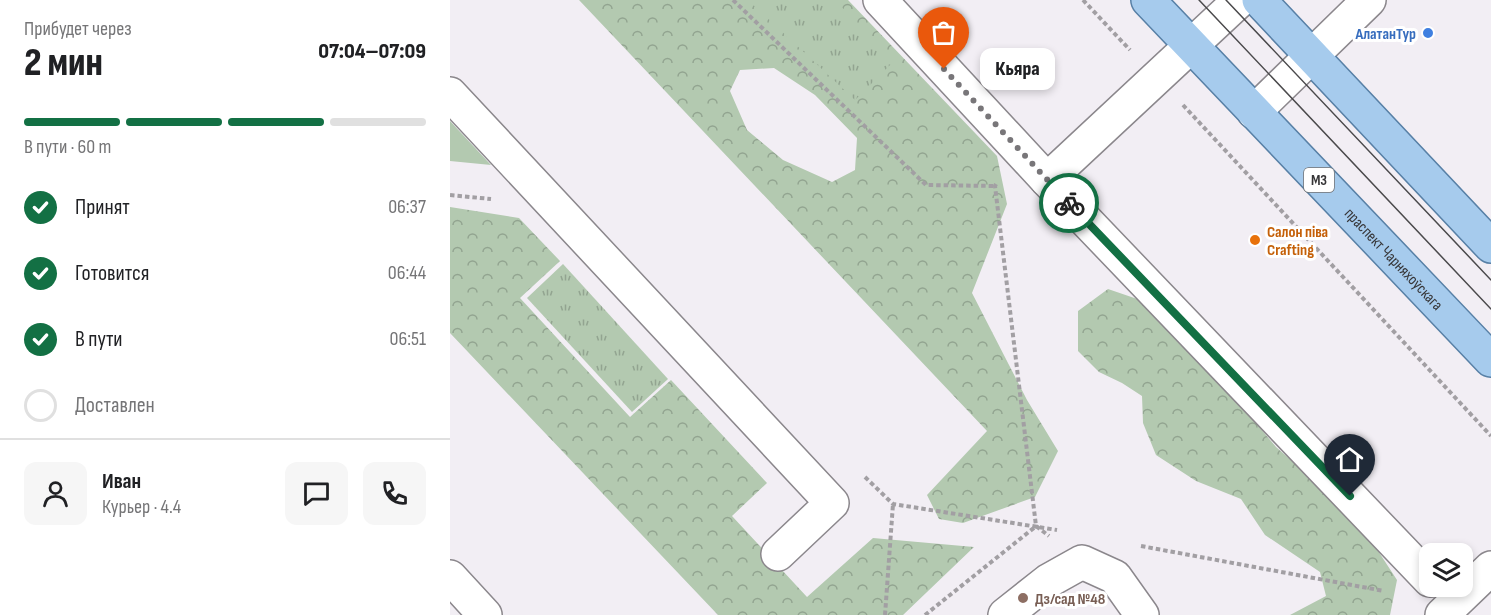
<!DOCTYPE html>
<html lang="ru">
<meta charset="utf-8">
<style>
:root{--surface:#fff;--page:#f6f6f6;--text:#202124;--muted:#757577;--line:#e0e0e0;--accent:#137044}
body{margin:0;font-family:"Sofia Sans Condensed",sans-serif;background:var(--page);color:var(--text);height:100vh;display:flex;flex-direction:column;font-size:22px;white-space:nowrap}
*{box-sizing:border-box;margin:0}
p{font-size:20px;color:var(--muted)}
.icon{flex:none;width:33px;height:33px;fill:none;stroke:currentColor;stroke-width:2;stroke-linecap:round;stroke-linejoin:round}
.map{position:relative;flex:1;overflow:hidden}
.sheet{display:flex;flex-direction:column;background:var(--surface);width:450px}
.sheet>*{flex:none}
.controls{position:absolute;left:969px;top:543px;display:grid;gap:12px}
.controls a{display:grid;place-items:center;width:54px;height:54px;border-radius:12px;background:var(--surface);box-shadow:0 3px 9px #0003;font-size:30px}
.pin{position:absolute;display:grid;place-items:center;width:51px;height:51px;color:#fff;margin:-62px -26px;border-radius:50% 50% 50% 0;rotate:-45deg;box-shadow:0 0 6px #0007}
.pin .icon{rotate:45deg}
.courier{position:absolute;display:grid;place-items:center;width:60px;height:60px;margin:-30px;border:4px solid #137044;border-radius:50%;background:#fff;color:#222;box-shadow:0 2px 8px #0007}
.bubble{position:absolute;height:42px;border-radius:12px;background:var(--surface);box-shadow:0 3px 9px #0003;font-size:20px;font-weight:800;line-height:42px;text-align:center}
.headline em{font-style:normal;font-weight:800}
.headline div{display:flex;flex-direction:column-reverse}
.headline{display:flex;align-items:center;justify-content:space-between;height:102px;padding:0 24px}
h1{font-size:39px;font-weight:800;line-height:45px}
.bar{display:grid;grid-template-columns:repeat(4,1fr);gap:9px 6px;align-content:center;height:72px;padding:0 24px}
.bar i{height:8px;border-radius:4px;background:var(--line)}
.bar .on{background:var(--accent)}
.bar p{grid-column:span 4}
.line{display:flex;align-items:center;gap:15px;padding:0 24px;border-top:2px solid var(--line)}
.line div{flex:1}
.round{display:grid;place-items:center;flex:none;width:63px;height:63px;border-radius:12px;background:var(--page)}
ol{padding:0 24px;list-style:none}
li{display:flex;align-items:center;gap:18px;height:66px}
li p{margin-inline-start:auto}
li .icon{padding:6px;border-radius:50%;background:var(--accent);color:#fff;stroke-width:4}
li:last-child{color:var(--muted)}
li i{width:33px;height:33px;border:3px solid var(--line);border-radius:50%}
main{display:flex;flex:1;min-height:0}
.map>svg:first-child{display:block}
</style>
<main>
<section class="sheet">
<div class="headline"><div><h1>2 мин</h1><p>Прибудет через</p></div><em>07:04–07:09</em></div>
<div class="bar"><i class="on"></i><i class="on"></i><i class="on"></i><i></i><p>В пути · 60 m</p></div>
<ol>
<li><svg class="icon" aria-label="check" viewBox="0 0 24 24"><path d="M5 12l5 5 9-10"/></svg>Принят<p>06:37</p></li>
<li><svg class="icon" aria-label="check" viewBox="0 0 24 24"><path d="M5 12l5 5 9-10"/></svg>Готовится<p>06:44</p></li>
<li><svg class="icon" aria-label="check" viewBox="0 0 24 24"><path d="M5 12l5 5 9-10"/></svg>В пути<p>06:51</p></li>
<li><i></i>Доставлен</li>
</ol>
<div class="line" style="height:108px"><a class="round"><svg class="icon" aria-label="person" viewBox="0 0 24 24"><circle cx="12" cy="8" r="4"/><path d="M4 21q1-7 8-7t8 7"/></svg></a><div><b>Иван</b><p>Курьер · 4.4</p></div><a class="round"><svg class="icon" aria-label="chat" viewBox="0 0 24 24"><path d="M4 5h16v11H9l-5 4z"/></svg></a><a class="round"><svg class="icon" aria-label="phone" viewBox="0 0 24 24"><path d="M5 4h4l2 5-3 2q2 4 5 5l2-3 5 2v4C11 20 4 13 5 4z"/></svg></a></div>
</section>
<div class="map">
<svg width="1041" height="615" viewBox="0 0 1041 615">
<defs>
<pattern id="forest-crowns" width="20" height="18" patternUnits="userSpaceOnUse" patternTransform="scale(1.5)"><rect width="20" height="18" fill="#b3c9b0"/><path d="M2 6a3 3 0 1 1 6 0M12 15a3 3 0 1 1 6 0" fill="none" stroke="#92a490"/></pattern>
<pattern id="park-tufts" width="24" height="20" patternUnits="userSpaceOnUse" patternTransform="scale(1.5)"><rect width="24" height="20" fill="#b3c9b0"/><path d="M3 7l-1-3M5 7V3M7 7l1-3M15 17l-1-3M17 17v-4M19 17l1-3" fill="none" stroke="#92a490"/></pattern>
</defs>
<rect width="100%" height="100%" fill="#f2eef4"/>
<polygon fill="#b3c9b0" points="0,121 41,165 0,161"/>
<g fill="url(#forest-crowns)" fill-rule="evenodd">
<path d="M129,0H398L547,156L557,204L522,293L577,400L608,451L585,497L513,523L489,519L477,495L537,431ZM324,68L365,95L407,138L405,170L382,182L333,160L297,130L280,91L290,70Z"/>
<polygon points="0,207 69,218 110,261 70,298 180,417 221,380 317,483 282,516 357,597 423,538 524,547 453,615 268,615 0,333"/>
<polygon points="658,289 696,302 742,346 826,447 906,517 947,580 940,615 840,615 876,596 870,572 815,535 791,499 746,481 706,455 693,423 692,396 672,383 649,372 628,351 628,311"/>
</g>
<g fill="url(#park-tufts)">
<polygon points="298,0 385,0 444,61 405,100"/>
<polygon points="113,264 218,379 182,412 77,298"/>
</g>
<g fill="none" stroke-linecap="round" stroke-linejoin="round">
<defs>
<g id="minor">
<polyline points="430,0 597,180 980,580"/>
<polyline points="0,94 382,503 328,554"/>
<polyline points="804,112 919,0"/>
<polyline points="597,180 790,0"/>
<polyline points="0,577 35,615"/>
<polyline points="555,615 598,581 632,562 665,577 692,615"/>
<polyline points="992,615 1041,568"/>
</g>
<g id="major">
<path id="s1" d="M698,0L1041,360"/>
<polyline points="809,0 1041,246"/>
</g>
</defs>
<use href="#minor" stroke="#8b878c" stroke-width="36"/>
<use href="#major" stroke="#5880a6" stroke-width="36"/>
<g stroke="#a29fa3" stroke-width="4" stroke-dasharray="4.5 3" stroke-linecap="butt">
<polyline points="283,0 476,185 545,186"/>
<polyline points="633,0 680,50"/>
<polyline points="733,105 1041,436"/>
<polyline points="546,184 545,186 586,526 599,536"/>
<polyline points="0,195 41,199"/>
<polyline points="415,477 443,504 607,530"/>
<polyline points="691,546 934,591"/>
<polyline points="435,615 443,504"/>
<polyline points="475,615 585,527"/>
</g>
<use href="#minor" stroke="#fff" stroke-width="33"/>
<use href="#major" stroke="#a6cbed" stroke-width="33"/>
<g stroke="#4b4a4c" stroke-width="1.5">
<polyline points="749,0 1041,309"/>
<polyline points="776,0 1041,280"/>
</g>
</g>
<g fill="none" stroke-linecap="round" stroke-linejoin="round">
<polyline stroke="#787679" stroke-width="6" stroke-dasharray="0 10.8" points="494,69 619,203"/>
<polyline stroke="#137044" stroke-width="8" points="619,203 900,496"/>
</g>
<circle fill="#3f7fe0" stroke="#fff" stroke-width="2" cx="978" cy="33" r="6"/>
<circle fill="#e8710a" stroke="#fff" stroke-width="2" cx="805" cy="240" r="6"/>
<circle fill="#8d6e63" stroke="#fff" stroke-width="2" cx="573" cy="598" r="6"/>
<g text-anchor="middle" stroke-width="6" stroke-linejoin="round" paint-order="stroke">
<rect fill="#fff" stroke="#727273" stroke-width="1.5" x="854" y="168" width="30" height="24" rx="4.5"/>
<g font-size="15" font-weight="bold" fill="#363537">
<text x="869" y="185">М3</text>
</g>
<g font-size="16" font-weight="bold" fill="#366cbe" stroke="#fff" text-anchor="end">
<text x="966" y="39">АлатанТур</text>
</g>
<g font-size="16" font-weight="bold" fill="#c56008" stroke="#fff" text-anchor="start">
<text x="817" y="237">Салон піва<tspan x="817" dy="18">Crafting</tspan></text>
</g>
<g font-size="16" fill="#363537" stroke="#fff">
<text dy="6" stroke="none"><textPath href="#s1" startOffset="357">праспект Чарняхоўскага</textPath></text>
</g>
<g font-size="16" font-weight="bold" fill="#785e54" stroke="#fff" text-anchor="start">
<text x="585" y="604">Дз/сад №48</text>
</g>
</g>
</svg>
<div class="controls">
<a><svg class="icon" aria-label="layers" viewBox="0 0 24 24"><path d="M12 4l9 5-9 5-9-5zM3 14l9 5 9-5"/></svg></a>
</div>
<div class="pin" style="left:494px;top:69px;background:#ea580c"><svg class="icon" aria-label="bag" viewBox="0 0 24 24"><path d="M5 8h14l-1 12H6zM9 8a3 3 0 0 1 6 0"/></svg></div>
<div class="pin" style="left:900px;top:496px;background:#1f2937"><svg class="icon" aria-label="home" viewBox="0 0 24 24"><path d="M3 11l9-7 9 7M6 9v11h12V9"/></svg></div>
<div class="courier" style="left:619px;top:203px"><svg class="icon" aria-label="bike" viewBox="0 0 24 24"><circle cx="6" cy="16" r="4"/><circle cx="18" cy="16" r="4"/><path d="M6 16l4-8h5l3 8M10 8l3 8H6M13 5h3"/></svg></div>
<div class="bubble" style="left:530px;top:48px;width:75px">Кьяра</div>
</div>
</main>
